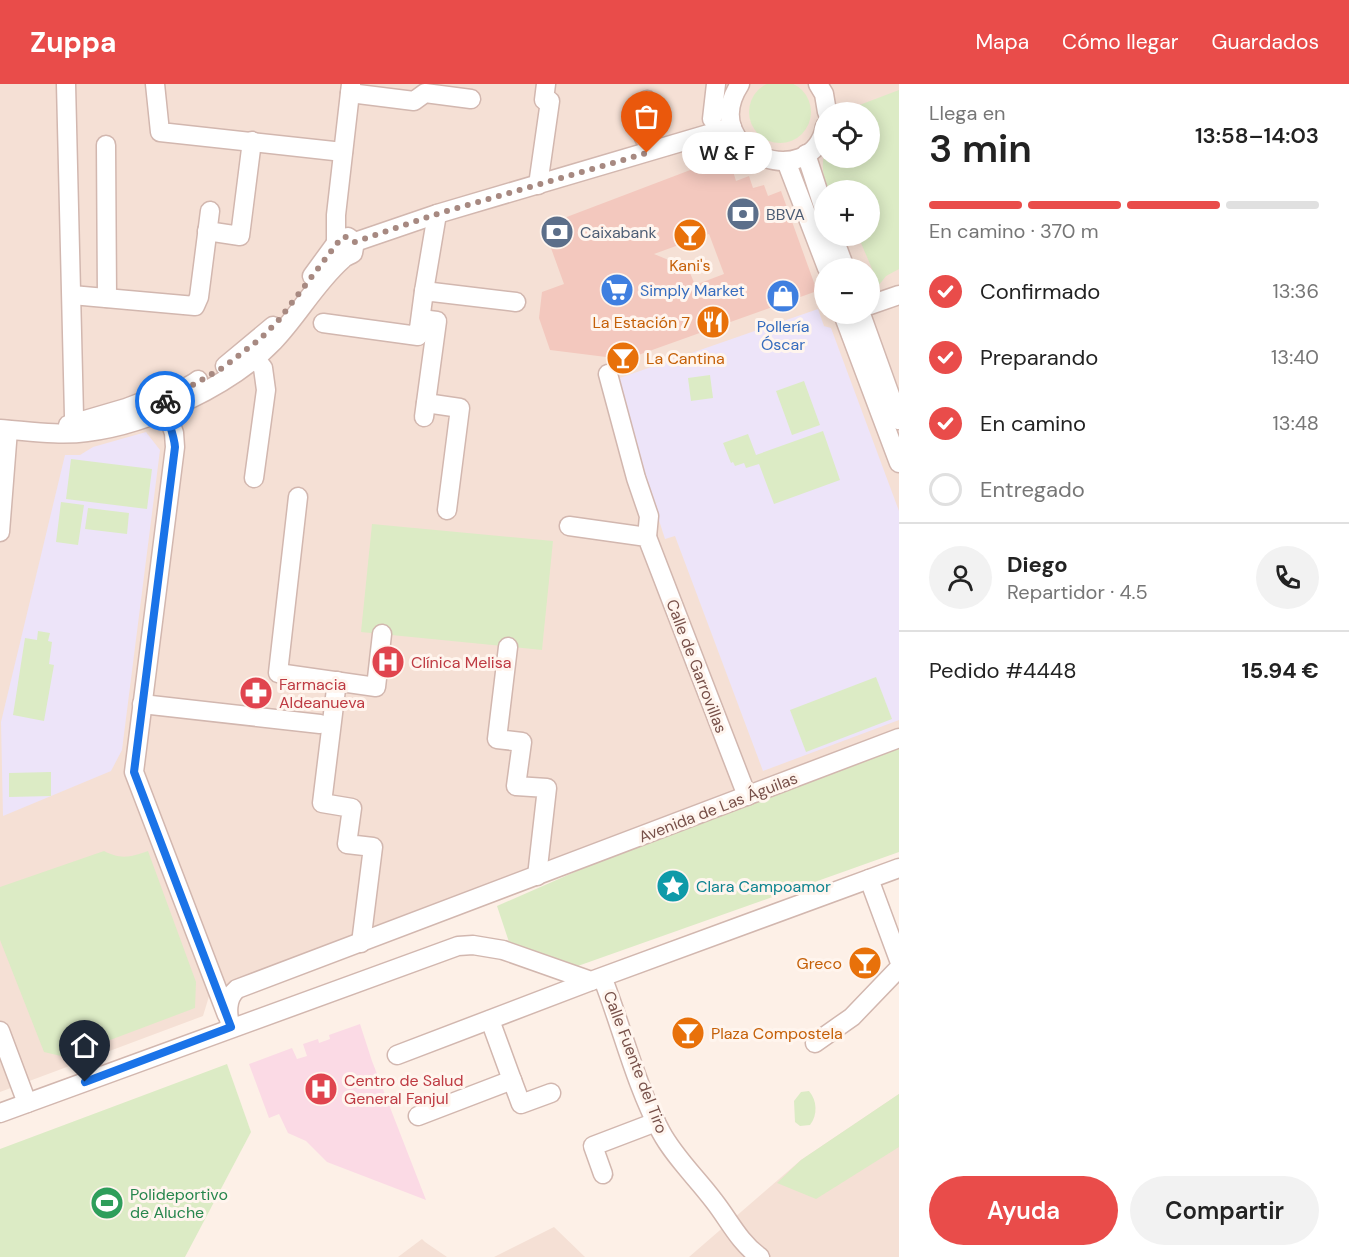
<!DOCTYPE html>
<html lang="es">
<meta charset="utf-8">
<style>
:root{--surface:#fff;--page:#f2f2f2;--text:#222;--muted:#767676;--line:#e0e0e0;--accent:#e94c4a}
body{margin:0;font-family:"DM Sans",sans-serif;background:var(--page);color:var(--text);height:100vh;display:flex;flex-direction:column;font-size:22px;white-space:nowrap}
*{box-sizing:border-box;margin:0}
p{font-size:20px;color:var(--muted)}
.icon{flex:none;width:33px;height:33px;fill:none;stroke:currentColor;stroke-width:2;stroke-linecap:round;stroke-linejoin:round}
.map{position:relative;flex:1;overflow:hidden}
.side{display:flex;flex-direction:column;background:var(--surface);width:450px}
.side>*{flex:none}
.buttons{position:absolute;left:814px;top:18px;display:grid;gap:12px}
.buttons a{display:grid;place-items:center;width:66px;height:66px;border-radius:50%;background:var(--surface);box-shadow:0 3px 15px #0003;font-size:30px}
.pin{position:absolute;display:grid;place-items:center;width:51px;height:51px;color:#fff;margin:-62px -26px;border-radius:50% 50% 50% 0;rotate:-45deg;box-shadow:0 0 6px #0007}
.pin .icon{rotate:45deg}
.courier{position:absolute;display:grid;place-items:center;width:60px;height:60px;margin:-30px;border:4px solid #1a73e8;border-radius:50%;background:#fff;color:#222;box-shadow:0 2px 8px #0007}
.bubble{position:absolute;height:42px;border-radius:21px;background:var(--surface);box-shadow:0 3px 15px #0003;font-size:20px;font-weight:600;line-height:42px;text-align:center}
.summary em{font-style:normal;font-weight:600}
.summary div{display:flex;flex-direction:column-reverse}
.summary{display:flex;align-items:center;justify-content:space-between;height:102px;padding:0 30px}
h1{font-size:39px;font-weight:600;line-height:45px}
.bar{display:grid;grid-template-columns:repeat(4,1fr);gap:9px 6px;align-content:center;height:72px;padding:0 30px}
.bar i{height:8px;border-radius:4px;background:var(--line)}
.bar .on{background:var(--accent)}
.bar p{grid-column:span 4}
.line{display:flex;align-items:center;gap:15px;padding:0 30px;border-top:2px solid var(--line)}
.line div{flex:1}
.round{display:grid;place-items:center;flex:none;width:63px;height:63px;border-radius:32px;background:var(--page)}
ol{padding:0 30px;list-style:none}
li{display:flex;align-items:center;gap:18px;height:66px}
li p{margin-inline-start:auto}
li .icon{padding:6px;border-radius:50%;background:var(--accent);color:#fff;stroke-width:4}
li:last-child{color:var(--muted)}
li i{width:33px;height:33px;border:3px solid var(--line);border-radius:50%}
.button{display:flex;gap:12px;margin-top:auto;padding:12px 30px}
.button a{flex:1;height:69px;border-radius:36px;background:var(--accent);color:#fff;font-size:24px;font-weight:600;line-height:69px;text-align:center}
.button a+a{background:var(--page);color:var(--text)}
header{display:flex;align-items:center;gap:36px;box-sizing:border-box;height:84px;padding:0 30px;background:var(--accent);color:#fff}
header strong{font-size:28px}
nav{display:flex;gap:33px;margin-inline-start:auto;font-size:21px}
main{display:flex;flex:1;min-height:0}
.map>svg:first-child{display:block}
</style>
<header>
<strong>Zuppa</strong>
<nav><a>Mapa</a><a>Cómo llegar</a><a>Guardados</a></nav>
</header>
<main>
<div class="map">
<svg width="899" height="1173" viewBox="0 0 899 1173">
<rect width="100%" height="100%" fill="#fdf0e7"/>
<g fill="#f5e0d5" fill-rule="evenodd">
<path d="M0,0H899V646L490,800L210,909L203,932L0,1008ZM825,28H870V74H825ZM825,106H870V152H825ZM825,184H870V230H825Z"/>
<polygon points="899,1010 899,1173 689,1173 801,1076"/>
<polygon points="554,1143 585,1173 494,1173"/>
<polygon points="422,1155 425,1158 447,1173 398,1173"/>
</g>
<g fill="#ede4f9">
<polygon points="818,225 824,242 831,244 899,427 899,636 763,687 678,460 675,452 665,455 614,296"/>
<polygon points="146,348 160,366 122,666 111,687 3,732 1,638 65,371 80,371 93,363"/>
</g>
<polygon fill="#fbdae5" points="360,940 372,977 426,1116 327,1078 306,1057 288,1049 279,1030 269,1034 249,980 292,964 297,975 307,972 303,960 318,955 319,959 330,955 329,951"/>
<g fill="#dcebc5">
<circle cx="780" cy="28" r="31"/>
<path d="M899,6V185L886,192L879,201L858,152H870V106H827C823,92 821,81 825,67V74H870V28H841Z"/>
<polygon points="710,291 713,314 691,317 688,294"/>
<polygon points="804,297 820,341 792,351 776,307"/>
<polygon points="823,347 840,396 774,420 759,380 746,384 744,379 735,382 733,378 731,379 723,359 748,350 756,371"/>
<polygon points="71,375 152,385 147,425 66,415"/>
<polygon points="61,418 84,421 78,461 56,458"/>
<polygon points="88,424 129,429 127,450 85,445"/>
<polygon points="372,440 553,457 542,566 361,548"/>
<polygon points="38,547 50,549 48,557 52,558 49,580 54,581 44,637 13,631 25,554 37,556"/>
<polygon points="876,593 892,635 806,668 790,626"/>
<polygon points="899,664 899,768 575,883 510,861 497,822 593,780"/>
<polygon points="51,688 51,712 9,713 9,689"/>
<path d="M104,767C121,776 131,773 148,767L196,898L195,924L65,973L44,968L0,856V803Z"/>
<polygon points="227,980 251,1048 185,1173 0,1173 0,1065"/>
<path d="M809,1007C817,1016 818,1031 810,1041L800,1042L795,1038L794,1017L801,1008Z"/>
<polygon points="899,1010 899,1063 816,1115 777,1099 801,1076"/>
</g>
<path fill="#f3c8be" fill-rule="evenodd" d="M714,77L718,88L732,84L736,97L749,92L753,104L764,101L768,112L781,107L817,207L613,280L609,279L606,273L550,266L539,234L542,208L564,200L543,142ZM709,150L724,190L695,201L688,184L654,170Z"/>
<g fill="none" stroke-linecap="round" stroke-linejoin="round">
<defs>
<g id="minor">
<polyline points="66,0 74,332 73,343 69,348"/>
<polyline points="155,0 160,48 343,68"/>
<path d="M740,0C695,69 813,110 825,42"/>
<polyline points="818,0 824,10 827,28"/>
<polyline points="350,9 414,17 425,9 471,15"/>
<polyline points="712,35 716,0"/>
<polyline points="644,54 647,16"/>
<polyline points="106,61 107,214"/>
<polyline points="806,70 825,128"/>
<polyline points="786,77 827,184"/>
<polyline points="538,101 550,17 544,16 546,0"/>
<polyline points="207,147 240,152 252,57"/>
<polyline points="833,152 845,184"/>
<polyline points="355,158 437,130 732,43"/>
<polyline points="336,165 336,131 351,0"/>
<polyline points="312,192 339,155 348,153 355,158"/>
<polyline points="424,207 437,130"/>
<polyline points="72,211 195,222 199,213 210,127"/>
<polyline points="870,221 899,211"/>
<polyline points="843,230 899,379"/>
<polyline points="861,230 899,336"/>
<polyline points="421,235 437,237 424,333"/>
<polyline points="323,239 418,252 424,207 516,218"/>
<polyline points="225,282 273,242"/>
<polyline points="608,290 636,394 649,432 647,453"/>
<path d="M198,296C189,303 167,312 164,321L174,349L175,363L134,688L227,931"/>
<polyline points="426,319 460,324 447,426"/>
<polyline points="68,341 126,324 176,305"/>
<path d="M0,345C28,347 59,352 87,348C148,341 232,301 274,257C298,232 316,199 342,176C345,172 349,172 353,169L355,158"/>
<polyline points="254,394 266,306 263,284 256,275"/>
<polyline points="298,413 278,589 376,603 382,550"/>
<polyline points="569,442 647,453 747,712"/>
<polyline points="0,448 8,346"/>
<polyline points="508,563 497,655 522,658 516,702 547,704 537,792"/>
<polyline points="337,597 322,719 352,724 347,760 373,763 361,859"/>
<polyline points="142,620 320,640"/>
<polyline points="869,795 899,876"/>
<path d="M603,895C622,944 636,1002 661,1048C675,1074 697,1094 714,1117C729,1136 739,1158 760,1173"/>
<path d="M231,943C227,931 226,914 237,905L899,654"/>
<polyline points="0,947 27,1019"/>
<polyline points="815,959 852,933 899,884"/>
<polyline points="397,971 591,897"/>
<polyline points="512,996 521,1020 551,1009"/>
<polyline points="0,1029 458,862 473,861 503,866 591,897 899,784"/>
<polyline points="418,1032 512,996 490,936"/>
<polyline points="603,1090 593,1062 656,1038"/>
</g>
</defs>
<use href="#minor" stroke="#d2b7af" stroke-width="21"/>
<use href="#minor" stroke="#fff" stroke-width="18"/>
</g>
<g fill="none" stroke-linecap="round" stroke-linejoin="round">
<polyline stroke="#a78981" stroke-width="6" stroke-dasharray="0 10.8" points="165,317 224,283 261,254 278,237 342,153 348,153 355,158 437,130 647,69"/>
<path stroke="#1a73e8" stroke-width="8" d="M85,998L231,943L134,688L175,363C174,348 163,327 165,317"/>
</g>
<defs>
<symbol id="bank-disc" viewBox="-11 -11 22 22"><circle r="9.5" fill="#5c6f8a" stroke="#fff5ee"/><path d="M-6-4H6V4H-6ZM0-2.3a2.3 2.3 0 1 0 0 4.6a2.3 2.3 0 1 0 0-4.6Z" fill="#fff"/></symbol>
<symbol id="bar-disc" viewBox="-11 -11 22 22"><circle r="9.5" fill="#e8710a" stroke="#fff5ee"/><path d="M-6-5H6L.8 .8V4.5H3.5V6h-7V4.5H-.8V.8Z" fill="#fff"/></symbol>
<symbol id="supermarket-disc" viewBox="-11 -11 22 22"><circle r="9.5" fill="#3f7fe0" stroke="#fff5ee"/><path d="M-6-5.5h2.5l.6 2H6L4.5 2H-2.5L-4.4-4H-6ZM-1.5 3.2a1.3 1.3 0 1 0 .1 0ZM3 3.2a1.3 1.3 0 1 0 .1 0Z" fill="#fff"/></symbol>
<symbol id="shop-disc" viewBox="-11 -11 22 22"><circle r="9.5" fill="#3f7fe0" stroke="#fff5ee"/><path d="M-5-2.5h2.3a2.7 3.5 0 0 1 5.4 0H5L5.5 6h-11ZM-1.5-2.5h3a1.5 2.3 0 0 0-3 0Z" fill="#fff"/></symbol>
<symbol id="restaurant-disc" viewBox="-11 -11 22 22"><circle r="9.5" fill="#e8710a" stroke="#fff5ee"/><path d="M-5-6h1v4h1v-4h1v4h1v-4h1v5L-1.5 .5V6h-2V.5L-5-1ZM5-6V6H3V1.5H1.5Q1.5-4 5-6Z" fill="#fff"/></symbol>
<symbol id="hospital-disc" viewBox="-11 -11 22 22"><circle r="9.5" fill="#e0444e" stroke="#fff5ee"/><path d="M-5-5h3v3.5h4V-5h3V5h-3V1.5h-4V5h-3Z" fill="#fff"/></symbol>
<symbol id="pharmacy-disc" viewBox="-11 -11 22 22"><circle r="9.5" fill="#e0444e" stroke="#fff5ee"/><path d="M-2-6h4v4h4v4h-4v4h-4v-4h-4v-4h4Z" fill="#fff"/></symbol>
<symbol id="sight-disc" viewBox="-11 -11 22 22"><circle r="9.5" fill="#0f9aa8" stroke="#fff5ee"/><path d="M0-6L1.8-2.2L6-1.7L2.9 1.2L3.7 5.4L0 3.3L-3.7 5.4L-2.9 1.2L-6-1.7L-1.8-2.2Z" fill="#fff"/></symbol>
<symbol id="stadium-disc" viewBox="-11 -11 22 22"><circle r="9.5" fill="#2e9e5b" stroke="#fff5ee"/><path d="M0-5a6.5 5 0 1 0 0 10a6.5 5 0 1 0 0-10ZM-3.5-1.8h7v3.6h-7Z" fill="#fff"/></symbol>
</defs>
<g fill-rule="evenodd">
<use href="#bank-disc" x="724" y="111" width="38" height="38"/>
<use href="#bank-disc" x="538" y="129" width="38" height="38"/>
<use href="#bar-disc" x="671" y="132" width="38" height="38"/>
<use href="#supermarket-disc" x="598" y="187" width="38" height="38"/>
<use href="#shop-disc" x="764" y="193" width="38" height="38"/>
<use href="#restaurant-disc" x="694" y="219" width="38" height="38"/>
<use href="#bar-disc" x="604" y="255" width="38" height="38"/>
<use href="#hospital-disc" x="369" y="559" width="38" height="38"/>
<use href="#pharmacy-disc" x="237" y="590" width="38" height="38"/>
<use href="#sight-disc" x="654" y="783" width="38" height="38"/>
<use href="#bar-disc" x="846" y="860" width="38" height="38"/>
<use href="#bar-disc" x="669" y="930" width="38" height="38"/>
<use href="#hospital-disc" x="302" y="986" width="38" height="38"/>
<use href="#stadium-disc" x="88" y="1100" width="38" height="38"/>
</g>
<g text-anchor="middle" stroke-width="6" stroke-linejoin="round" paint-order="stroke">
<g font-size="16" fill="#4e5e75" stroke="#fff5ee" text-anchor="start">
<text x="766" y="136">BBVA</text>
<text x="580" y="154">Caixabank</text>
</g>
<g font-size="16" fill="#c56008" stroke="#fff5ee" text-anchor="end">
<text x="690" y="187" text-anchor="middle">Kani's</text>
<text x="690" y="244">La Estación 7</text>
<text x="646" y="280" text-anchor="start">La Cantina</text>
<text x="842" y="885">Greco</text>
<text x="711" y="955" text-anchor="start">Plaza Compostela</text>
</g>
<g font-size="16" fill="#366cbe" stroke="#fff5ee" text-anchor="start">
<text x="640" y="212">Simply Market</text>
<text x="783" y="248" text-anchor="middle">Pollería<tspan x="783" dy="18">Óscar</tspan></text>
</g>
<g font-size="16" fill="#be3a42" stroke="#fff5ee" text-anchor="start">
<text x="411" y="584">Clínica Melisa</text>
<text x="279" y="606">Farmacia<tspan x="279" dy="18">Aldeanueva</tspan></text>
<text x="344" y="1002">Centro de Salud<tspan x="344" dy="18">General Fanjul</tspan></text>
</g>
<g font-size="16" fill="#78514a" stroke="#fff5ee">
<text transform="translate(697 582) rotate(69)" y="6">Calle de Garrovillas</text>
<text transform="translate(718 723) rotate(-21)" y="6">Avenida de Las Águilas</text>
<text transform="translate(636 978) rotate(69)" y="6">Calle Fuente del Tiro</text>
</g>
<g font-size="16" fill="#0d838f" stroke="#fff5ee" text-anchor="start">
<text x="696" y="808">Clara Campoamor</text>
</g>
<g font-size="16" fill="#27864d" stroke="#fff5ee" text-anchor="start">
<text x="130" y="1116">Polideportivo<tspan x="130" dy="18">de Aluche</tspan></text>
</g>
</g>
</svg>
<div class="buttons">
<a><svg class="icon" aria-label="locate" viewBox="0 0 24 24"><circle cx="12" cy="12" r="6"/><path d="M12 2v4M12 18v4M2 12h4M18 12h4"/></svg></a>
<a>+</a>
<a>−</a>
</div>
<div class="pin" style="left:647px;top:69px;background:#ea580c"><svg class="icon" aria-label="bag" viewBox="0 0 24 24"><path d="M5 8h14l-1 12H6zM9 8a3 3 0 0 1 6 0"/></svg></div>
<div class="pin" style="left:85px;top:998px;background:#1f2937"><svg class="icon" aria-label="home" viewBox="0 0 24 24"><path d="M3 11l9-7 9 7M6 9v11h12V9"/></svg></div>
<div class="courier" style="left:165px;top:317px"><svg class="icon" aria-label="bike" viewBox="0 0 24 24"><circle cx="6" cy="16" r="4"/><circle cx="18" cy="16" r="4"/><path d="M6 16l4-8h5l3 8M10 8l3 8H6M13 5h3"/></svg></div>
<div class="bubble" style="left:682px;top:48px;width:90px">W &amp; F</div>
</div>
<section class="side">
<div class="summary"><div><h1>3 min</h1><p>Llega en</p></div><em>13:58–14:03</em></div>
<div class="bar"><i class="on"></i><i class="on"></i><i class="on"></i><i></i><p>En camino · 370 m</p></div>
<ol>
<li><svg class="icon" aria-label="check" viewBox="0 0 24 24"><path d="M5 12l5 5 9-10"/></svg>Confirmado<p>13:36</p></li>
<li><svg class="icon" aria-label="check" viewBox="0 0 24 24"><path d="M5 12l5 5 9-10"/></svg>Preparando<p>13:40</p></li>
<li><svg class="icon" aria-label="check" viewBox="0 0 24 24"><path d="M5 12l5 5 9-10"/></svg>En camino<p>13:48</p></li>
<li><i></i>Entregado</li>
</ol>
<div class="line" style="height:108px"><a class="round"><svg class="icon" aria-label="person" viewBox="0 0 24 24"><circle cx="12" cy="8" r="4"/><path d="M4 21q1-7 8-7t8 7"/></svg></a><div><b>Diego</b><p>Repartidor · 4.5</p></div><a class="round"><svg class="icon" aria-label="phone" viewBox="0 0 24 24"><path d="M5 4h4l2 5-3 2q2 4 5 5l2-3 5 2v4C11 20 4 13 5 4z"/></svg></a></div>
<div class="line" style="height:78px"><div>Pedido #4448</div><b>15.94 €</b></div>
<div class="button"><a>Ayuda</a><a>Compartir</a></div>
</section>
</main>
